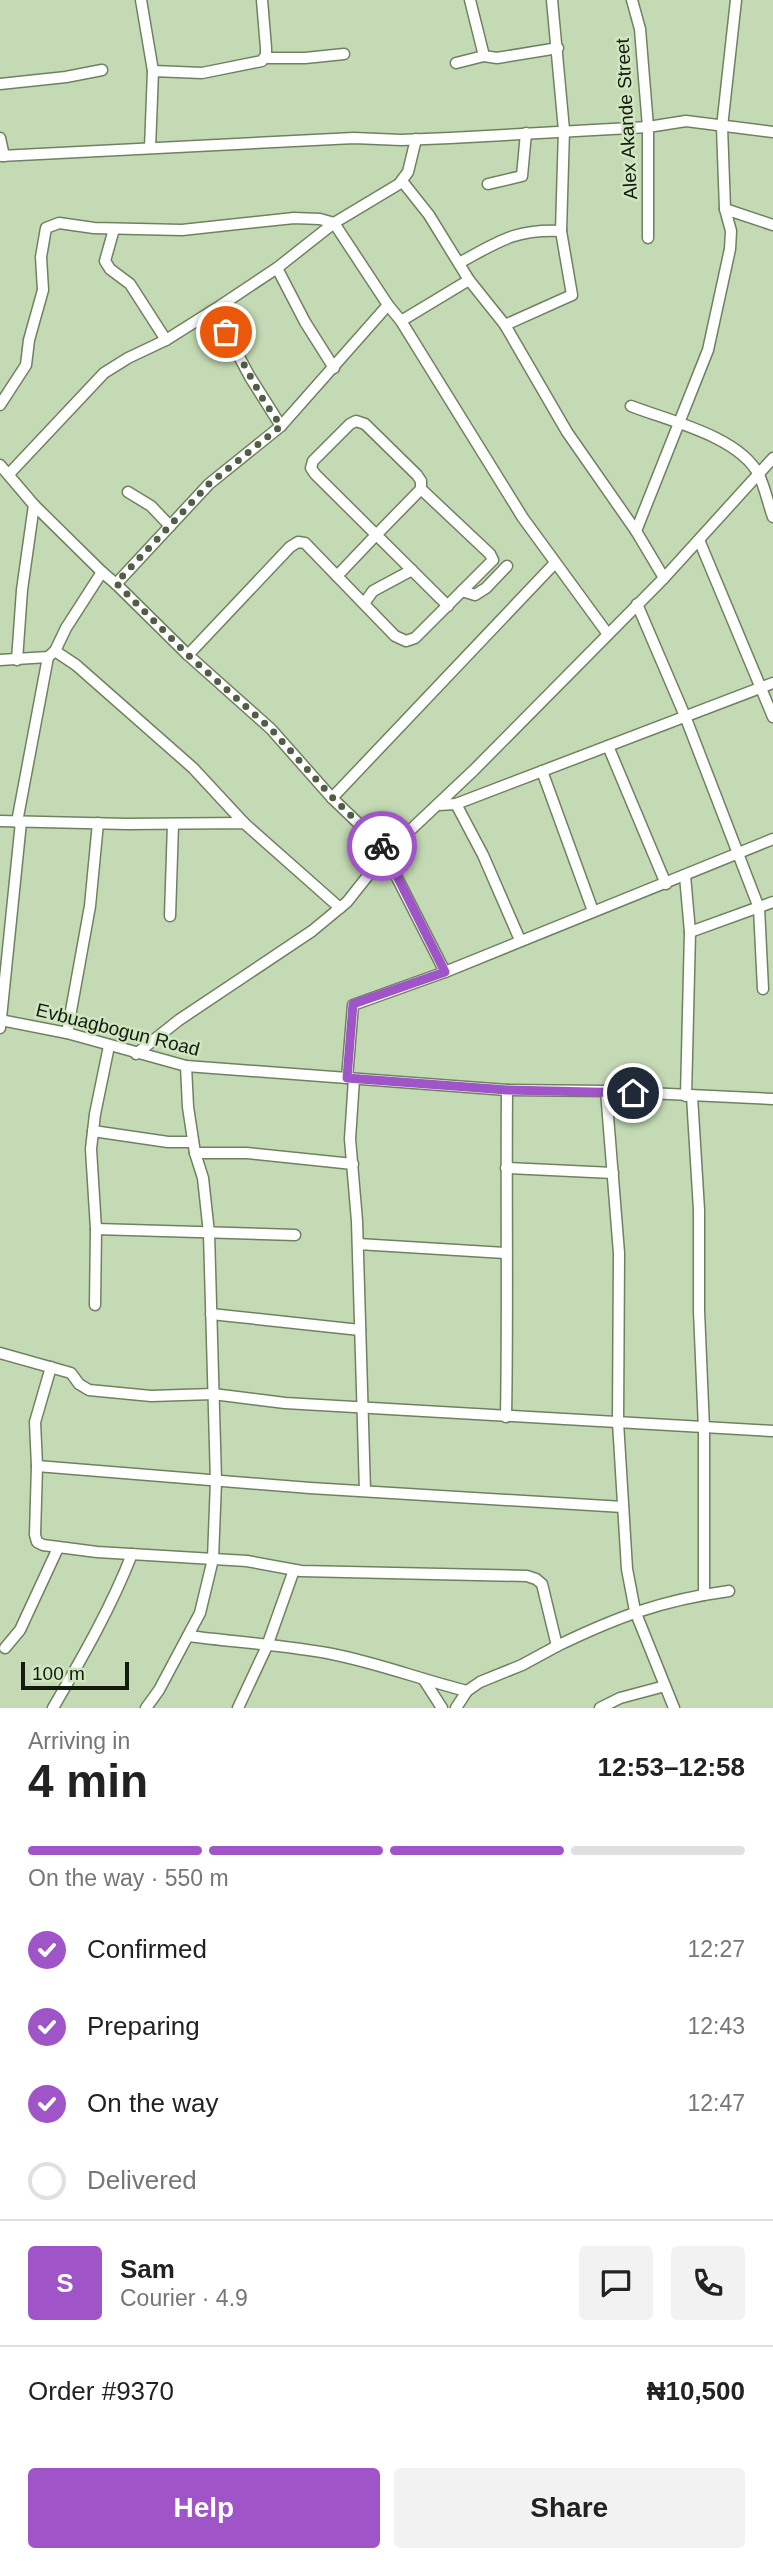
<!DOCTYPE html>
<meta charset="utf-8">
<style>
:root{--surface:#fff;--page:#f2f2f2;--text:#222;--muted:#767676;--line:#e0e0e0;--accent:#9f55c8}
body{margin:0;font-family:Helvetica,sans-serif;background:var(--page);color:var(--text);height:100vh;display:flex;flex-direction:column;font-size:26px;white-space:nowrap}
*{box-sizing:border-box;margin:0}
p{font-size:23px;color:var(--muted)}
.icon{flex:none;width:38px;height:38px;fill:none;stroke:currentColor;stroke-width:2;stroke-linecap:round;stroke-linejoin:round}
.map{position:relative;height:1708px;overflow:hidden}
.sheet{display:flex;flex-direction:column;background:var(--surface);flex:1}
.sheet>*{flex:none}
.scale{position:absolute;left:21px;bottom:18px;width:108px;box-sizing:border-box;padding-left:7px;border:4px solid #131b0d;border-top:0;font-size:19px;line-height:24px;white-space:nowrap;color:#131b0d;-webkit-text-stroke:5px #d1e7c1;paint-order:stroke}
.pin{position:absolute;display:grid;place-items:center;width:60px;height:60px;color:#fff;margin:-30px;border:4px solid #fff;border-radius:50%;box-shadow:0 2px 7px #0007}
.courier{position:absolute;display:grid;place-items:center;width:70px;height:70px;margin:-35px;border:5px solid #9f55c8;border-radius:50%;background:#fff;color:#222;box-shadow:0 2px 9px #0007}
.summary em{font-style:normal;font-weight:700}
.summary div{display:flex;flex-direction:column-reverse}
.summary{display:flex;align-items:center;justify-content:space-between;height:119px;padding:0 28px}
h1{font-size:46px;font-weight:700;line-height:52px}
.bar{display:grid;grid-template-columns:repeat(4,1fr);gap:10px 7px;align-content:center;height:84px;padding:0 28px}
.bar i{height:9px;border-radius:5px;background:var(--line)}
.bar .current{background:var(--accent)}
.bar p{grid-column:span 4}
.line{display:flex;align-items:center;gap:18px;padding:0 28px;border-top:2px solid var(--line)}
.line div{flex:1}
.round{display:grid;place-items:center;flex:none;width:74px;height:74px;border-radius:7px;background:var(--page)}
ol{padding:0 28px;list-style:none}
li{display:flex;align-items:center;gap:21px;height:77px}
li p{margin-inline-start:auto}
li .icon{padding:7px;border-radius:50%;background:var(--accent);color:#fff;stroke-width:4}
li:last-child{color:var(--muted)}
li i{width:38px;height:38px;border:4px solid var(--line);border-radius:50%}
.cta{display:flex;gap:14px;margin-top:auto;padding:14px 28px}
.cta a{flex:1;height:80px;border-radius:7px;background:var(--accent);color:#fff;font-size:28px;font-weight:700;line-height:80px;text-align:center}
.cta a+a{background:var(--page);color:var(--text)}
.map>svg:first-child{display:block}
</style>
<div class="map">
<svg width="773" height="1708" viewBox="0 0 773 1708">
<rect width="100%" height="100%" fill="#c4dab4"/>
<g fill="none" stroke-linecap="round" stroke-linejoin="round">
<defs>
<g id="minor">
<polyline points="141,0 153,71 150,148"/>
<polyline points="470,0 484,56 497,58 558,48"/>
<polyline points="632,0 640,29 648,127 648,238"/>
<polyline points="264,58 305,58 344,54"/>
<polyline points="456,63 484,56"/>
<polyline points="153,71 202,73 262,61 266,55 266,48 262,0"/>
<polyline points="0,84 66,77 102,70"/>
<polyline points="0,138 4,156"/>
<polyline points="0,156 354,138 401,140 450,138 648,127 686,121 773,132"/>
<polyline points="402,181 429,215 469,280 505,325 567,432 636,531 664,578"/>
<polyline points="488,184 522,176 526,133"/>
<polyline points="725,209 773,225"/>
<polyline points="114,229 105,261 110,269 130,284 166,340"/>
<path d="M459,263C498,242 514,229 561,231"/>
<polyline points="277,268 305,322 334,368"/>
<polyline points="214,310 250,377 281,426"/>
<polyline points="401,321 469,280"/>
<polyline points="505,325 572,295 561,231 564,130 552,0"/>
<polyline points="0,405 26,365 29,340 43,290 41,257 46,228 59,223 94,228 182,230 294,218 320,219 334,223 388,305 401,321 523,518 607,633"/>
<path d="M631,406C669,421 739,436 759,475C765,488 768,503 773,517"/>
<polyline points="0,465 34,505 102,572 116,584 188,655 271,729 332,798 384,848 385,854 347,902 312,931 179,1020 136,1054"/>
<polyline points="9,474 104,373 128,358 166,340 220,306 277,268 334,223 399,184 408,172 416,139"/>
<polyline points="128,492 151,506 170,526"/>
<polyline points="636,531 708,350 730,249 731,231 725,209 722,127 736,0"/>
<polyline points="699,540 773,717"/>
<path d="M337,576L376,535L381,530L421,489V481L417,475L365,424L356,421L350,424L313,461L311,468L315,474C359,518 404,562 448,606"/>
<polyline points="116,584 209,484 281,426 388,305"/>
<polyline points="462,591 475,595 486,588 507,566"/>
<polyline points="365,602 373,591 412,570"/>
<polyline points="637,604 685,716 759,908 763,989"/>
<polyline points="55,651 66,628 102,572"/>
<polyline points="188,655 290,547 298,542 305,543 395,636 406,641 415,638 493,560 490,554 421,489"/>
<polyline points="0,660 48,657 55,651 76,665 193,768 244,823"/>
<polyline points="17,660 22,590 34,505"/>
<polyline points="608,746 666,884"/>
<polyline points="542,771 593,911"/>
<polyline points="332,798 555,563"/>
<polyline points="456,804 483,855 520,940"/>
<polyline points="438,805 456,804 773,683"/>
<polyline points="0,821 127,824 244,823 340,908"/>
<polyline points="17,822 48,657"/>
<polyline points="685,876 690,932 686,1096"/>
<polyline points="170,916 173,824"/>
<polyline points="690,932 773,902"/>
<polyline points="445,972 385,854 474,770 664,578 773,458"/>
<polyline points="0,1020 67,1033 186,1066 507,1090 606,1091 773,1099"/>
<polyline points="0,1028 21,822"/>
<polyline points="67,1033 90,906 98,823"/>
<polyline points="347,1078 353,1005 445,972 773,839"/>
<polyline points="354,1079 350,1139 357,1221 365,1491"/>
<polyline points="606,1091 619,1253 618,1422 627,1569 635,1611 674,1708"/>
<polyline points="692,1096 699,1210 699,1311 704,1429 704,1595"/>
<polyline points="93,1131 168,1142 193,1142"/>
<polyline points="195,1153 247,1153 353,1164"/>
<polyline points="506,1168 613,1173"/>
<polyline points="96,1229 91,1149 95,1114 109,1046"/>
<polyline points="358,1244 505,1253"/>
<polyline points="95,1305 96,1229 295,1235"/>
<polyline points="211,1314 360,1330"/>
<polyline points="0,1353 71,1373 79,1384 89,1390 151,1396 213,1394 285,1403 773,1431"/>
<path d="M51,1367L35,1422L37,1466L35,1535L37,1542L43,1545L97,1552L247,1561L301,1571L527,1576L536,1579L542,1584L557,1646C617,1617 662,1600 729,1591"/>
<path d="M506,1417C508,1308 506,1199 507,1090"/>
<polyline points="37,1466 310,1488 623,1507"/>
<path d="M188,1636C235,1642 285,1645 332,1654C378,1663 422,1680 467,1691"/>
<polyline points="5,1648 20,1630 58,1548"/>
<polyline points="424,1680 442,1708"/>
<path d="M53,1708C82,1658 111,1608 132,1554"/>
<polyline points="146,1708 159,1690 200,1613 213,1559 216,1481 209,1233 203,1178 195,1153 188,1107 186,1066"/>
<polyline points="238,1708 267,1646 294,1570"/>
<polyline points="456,1708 467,1691 480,1682 522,1665 557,1646"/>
<polyline points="600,1708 620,1698 665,1686"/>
</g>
</defs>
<use href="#minor" stroke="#6f8260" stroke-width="13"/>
<use href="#minor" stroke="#fff" stroke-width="10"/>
</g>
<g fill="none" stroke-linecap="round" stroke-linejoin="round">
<polyline stroke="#515e47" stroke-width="7" stroke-dasharray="0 12.6" points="226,332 264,401 281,426 209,484 116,583 188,655 271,729 332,797 382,846"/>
<polyline stroke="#9f55c8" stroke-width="9" points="382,846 445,972 353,1004 347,1078 507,1090 633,1093"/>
</g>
<g text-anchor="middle" stroke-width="5" stroke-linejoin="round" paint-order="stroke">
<g font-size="19" fill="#131b0d" stroke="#d1e7c1">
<text transform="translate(626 119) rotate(-93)" y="7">Alex Akande Street</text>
<text transform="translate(118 1029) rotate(14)" y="7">Evbuagbogun Road</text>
</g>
</g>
</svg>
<div class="scale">100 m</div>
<div class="pin" style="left:226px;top:332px;background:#ea580c"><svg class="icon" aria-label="bag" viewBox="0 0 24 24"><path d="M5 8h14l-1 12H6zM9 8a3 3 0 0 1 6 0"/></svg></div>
<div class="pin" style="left:633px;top:1093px;background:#1f2937"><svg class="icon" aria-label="home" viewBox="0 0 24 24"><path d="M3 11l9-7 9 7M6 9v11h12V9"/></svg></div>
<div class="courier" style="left:382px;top:846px"><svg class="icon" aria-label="bike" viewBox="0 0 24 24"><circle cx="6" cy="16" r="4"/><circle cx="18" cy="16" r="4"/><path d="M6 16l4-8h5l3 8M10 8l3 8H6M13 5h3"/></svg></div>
</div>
<section class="sheet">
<div class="summary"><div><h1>4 min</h1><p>Arriving in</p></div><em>12:53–12:58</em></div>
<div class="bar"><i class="current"></i><i class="current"></i><i class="current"></i><i></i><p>On the way · 550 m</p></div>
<ol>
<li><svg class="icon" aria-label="check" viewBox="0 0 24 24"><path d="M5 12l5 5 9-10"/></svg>Confirmed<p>12:27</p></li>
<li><svg class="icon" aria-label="check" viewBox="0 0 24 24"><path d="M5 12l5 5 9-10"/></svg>Preparing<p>12:43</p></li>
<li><svg class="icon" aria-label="check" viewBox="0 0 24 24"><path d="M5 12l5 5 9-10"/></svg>On the way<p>12:47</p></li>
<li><i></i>Delivered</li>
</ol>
<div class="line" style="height:126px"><b class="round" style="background:var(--accent);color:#fff">S</b><div><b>Sam</b><p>Courier · 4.9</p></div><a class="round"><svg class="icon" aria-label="chat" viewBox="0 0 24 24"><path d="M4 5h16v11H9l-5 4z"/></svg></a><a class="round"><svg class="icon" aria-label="phone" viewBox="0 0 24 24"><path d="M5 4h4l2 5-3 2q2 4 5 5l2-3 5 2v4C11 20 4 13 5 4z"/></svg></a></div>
<div class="line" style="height:91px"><div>Order #9370</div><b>₦10,500</b></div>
<div class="cta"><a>Help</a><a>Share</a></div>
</section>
